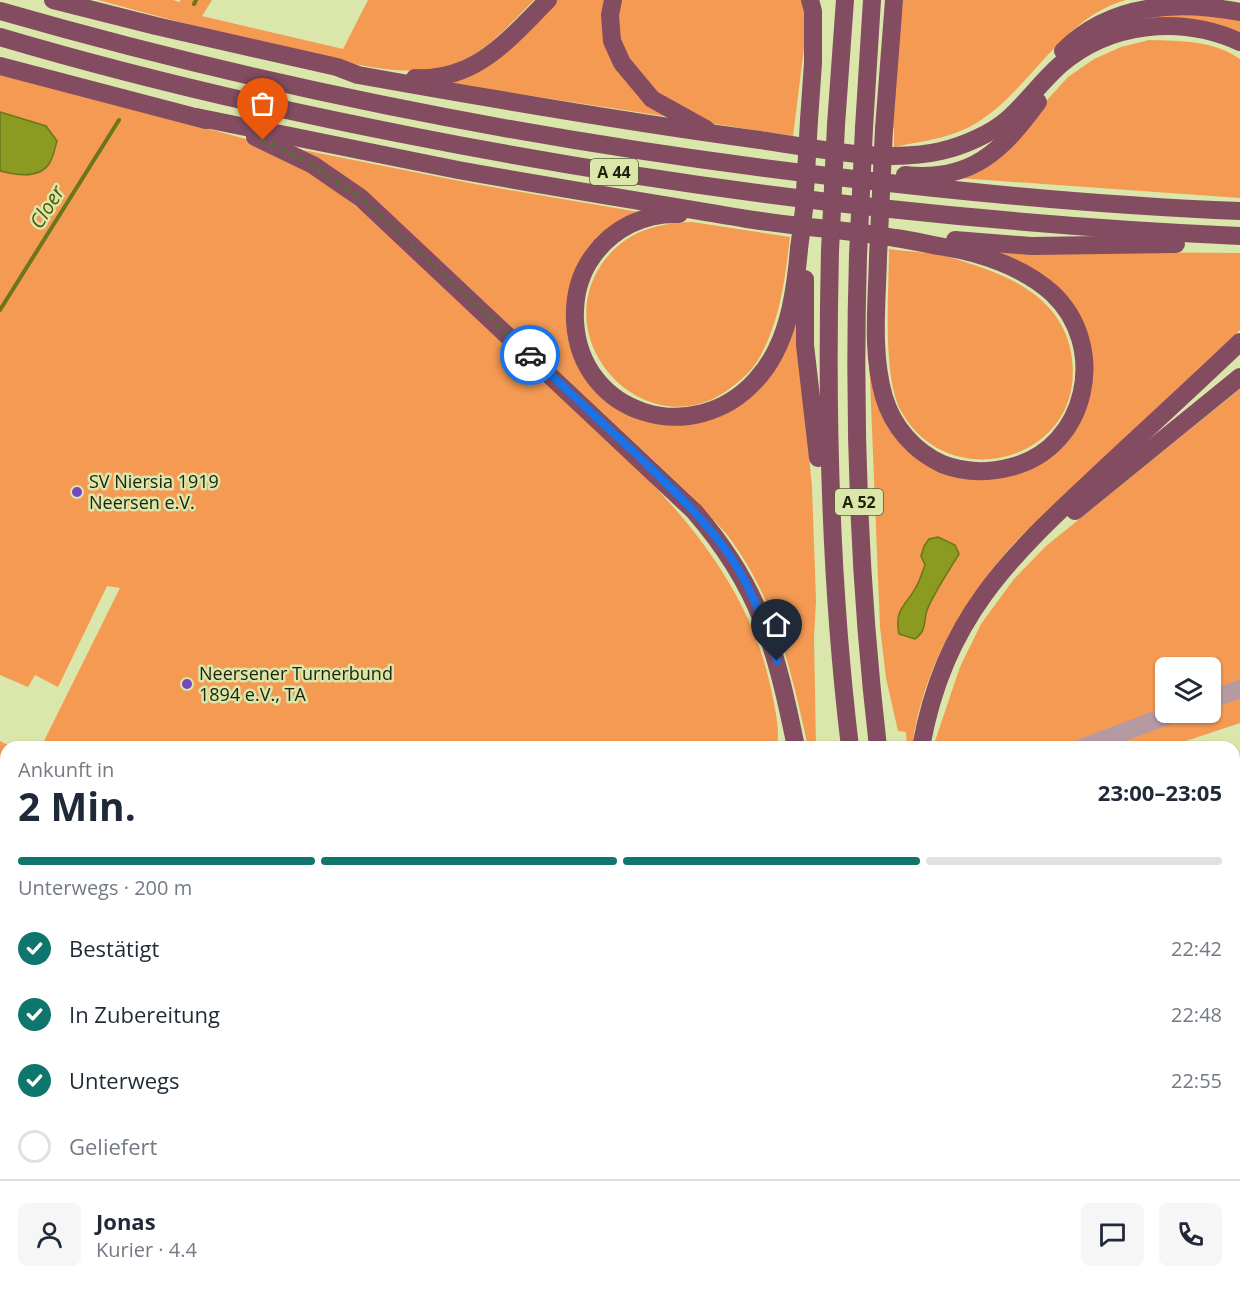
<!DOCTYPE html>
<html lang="de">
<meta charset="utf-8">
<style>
:root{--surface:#fff;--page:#f6f6f7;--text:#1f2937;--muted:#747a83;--line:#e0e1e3;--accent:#0f766e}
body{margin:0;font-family:"Open Sans",sans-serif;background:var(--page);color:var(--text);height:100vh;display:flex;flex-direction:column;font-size:22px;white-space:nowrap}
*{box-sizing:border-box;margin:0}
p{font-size:20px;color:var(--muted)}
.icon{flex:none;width:33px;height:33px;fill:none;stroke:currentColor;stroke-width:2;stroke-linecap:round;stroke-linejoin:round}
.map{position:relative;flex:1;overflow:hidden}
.sheet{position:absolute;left:0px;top:741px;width:1240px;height:560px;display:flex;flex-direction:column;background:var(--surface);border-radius:18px 18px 0 0;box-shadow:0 2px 4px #0004}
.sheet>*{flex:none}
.buttons{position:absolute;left:1155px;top:657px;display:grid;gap:12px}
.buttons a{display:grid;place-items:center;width:66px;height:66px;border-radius:9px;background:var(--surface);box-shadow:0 2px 4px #0004;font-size:30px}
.pin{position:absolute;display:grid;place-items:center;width:51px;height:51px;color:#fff;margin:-62px -26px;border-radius:50% 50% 50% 0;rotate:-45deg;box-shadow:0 0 6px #0007}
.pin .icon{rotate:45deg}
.courier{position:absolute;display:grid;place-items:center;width:60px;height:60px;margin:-30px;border:4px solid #1a73e8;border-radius:50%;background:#fff;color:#222;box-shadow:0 2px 8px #0007}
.summary em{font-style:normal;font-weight:700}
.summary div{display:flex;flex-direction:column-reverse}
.summary{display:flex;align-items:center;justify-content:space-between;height:102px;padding:0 18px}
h1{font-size:39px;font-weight:700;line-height:45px}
.bar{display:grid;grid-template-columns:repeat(4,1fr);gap:9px 6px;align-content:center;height:72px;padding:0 18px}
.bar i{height:8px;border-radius:4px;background:var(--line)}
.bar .selected{background:var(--accent)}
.bar p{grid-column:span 4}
.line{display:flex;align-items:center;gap:15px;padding:0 18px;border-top:2px solid var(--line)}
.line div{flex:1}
.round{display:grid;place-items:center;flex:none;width:63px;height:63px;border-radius:9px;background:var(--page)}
ol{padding:0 18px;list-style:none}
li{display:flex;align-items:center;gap:18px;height:66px}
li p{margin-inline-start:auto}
li .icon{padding:6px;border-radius:50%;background:var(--accent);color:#fff;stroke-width:4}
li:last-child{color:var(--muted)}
li i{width:33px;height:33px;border:3px solid var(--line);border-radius:50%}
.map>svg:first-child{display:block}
</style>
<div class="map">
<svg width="1240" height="1300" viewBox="0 0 1240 1300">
<rect width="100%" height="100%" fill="#dae6aa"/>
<g fill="#f49a53" fill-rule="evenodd">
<path d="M98,0H173L179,2L181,0H212L202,16L343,49L368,0H534C508,26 482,58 444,67C399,78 349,62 305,53C235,37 167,19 98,0Z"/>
<polygon points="556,0 810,0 793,136 447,83"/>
<path d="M903,0H1126C1061,18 1032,88 978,122C953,138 923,141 894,147V129L888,126Z"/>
<polygon points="1144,10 1240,18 1240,34 1191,20 1148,18"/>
<path d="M1149,40C1180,41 1213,40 1240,59V198L958,178L1026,129L1048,99L1068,77L1094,59L1121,47Z"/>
<path d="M0,73L246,139L298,166L336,190L372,219C426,269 480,320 534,371C631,461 743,553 771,689C775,709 780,727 777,747H41L120,588L107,586L58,687L35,675L28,687L0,675V171L24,175L46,126L0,112Z"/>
<path d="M303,150L475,184L645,213L630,218L570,296L592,383L670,425L695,424L723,415L751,396L795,308L812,487L816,600L814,637L816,747H808C792,673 775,598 728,536C718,524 707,513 697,501L442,262Z"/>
<path d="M692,222L790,237C785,279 780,323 758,360C750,373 738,383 725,392C645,445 549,344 601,265C623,233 654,223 692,222Z"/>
<path d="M889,249C910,252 933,252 952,258C979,266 1009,276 1031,292C1054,308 1069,331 1072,359C1085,460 949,498 901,411C882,377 889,290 889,249Z"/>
<path d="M988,251L1240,253V330L1020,537C965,597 923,665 912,747H907L906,732L898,731L886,678L880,627L869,355L897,437L1000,477L1084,409L1080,324ZM958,554C951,567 928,602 926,614C924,625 925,632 915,639L900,611L917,586L925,565Z"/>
<path d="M1240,389V723L1168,747H933L960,667L981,624L1014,579L1046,546ZM1166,668H1210V712H1166Z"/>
<polygon points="0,741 12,747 6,747 6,787 0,784"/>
<polygon points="0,801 6,804 6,1141 0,1143"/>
<polygon points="6,1158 6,1294 164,1294 164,1300 0,1300 0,1160"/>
</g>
<g fill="#8b9a20" stroke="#6b761a" stroke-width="1.5">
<path d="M0,112L46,126L57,141C55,148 53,158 49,164C39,179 15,175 0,171Z"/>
<path d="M938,537L955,545L959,554C951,567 928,602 926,614C924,625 925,632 915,639L899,634C894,609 905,607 916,587C920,581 922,572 925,565L921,556L924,546L929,539Z"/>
</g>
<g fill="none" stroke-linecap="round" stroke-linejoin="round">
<g stroke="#6b761a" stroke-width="4">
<polyline points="194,4 196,0"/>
<polyline points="0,310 119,120"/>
<polyline points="0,771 6,774"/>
<polyline points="0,1125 6,1122"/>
</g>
<g stroke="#b69aa3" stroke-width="15">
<polyline points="0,796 6,798"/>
<polyline points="695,1294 698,1300"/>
</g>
<g stroke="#b69aa3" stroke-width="18">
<polyline points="1210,700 1240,689"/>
<polyline points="1084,747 1177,712"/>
<polyline points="0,1150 6,1147"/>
</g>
<g stroke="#834c60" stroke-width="18">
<path d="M53,0L156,26L337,67L358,75C492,99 625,122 760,140C816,148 885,164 941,151C963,146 991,134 1008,119C1027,102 1041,82 1060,65C1110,22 1181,15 1240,42"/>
<polyline points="613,0 610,15 612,41 622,63 652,99 706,129"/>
<path d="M0,11C274,90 553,144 837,177C971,193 1105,206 1240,211"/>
<path d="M0,37C135,77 273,109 412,136C685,190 962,223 1240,236"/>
<path d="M1063,51C1110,4 1177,0 1240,12"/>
<polyline points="0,66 206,120"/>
<path d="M415,78C476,81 509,39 548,0"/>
<path d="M196,117C283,134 370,153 458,170C552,187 647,202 742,218C793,227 844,229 895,238C911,240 927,244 944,247C981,253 1023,267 1052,293C1109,346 1088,448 1011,467C988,473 965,473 942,464C914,451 893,427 884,397C871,353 877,303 878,257"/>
<polyline points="809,120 813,63 813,11 810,0"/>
<polyline points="836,125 845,0"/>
<polyline points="864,128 872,0"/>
<polyline points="884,129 894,0"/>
<path d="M255,137L313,165L361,198L694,511C761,588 776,650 796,747"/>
<path d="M905,175C971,182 1002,151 1038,102"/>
<path d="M679,214C644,213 613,228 593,256C579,275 574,298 575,321C580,416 694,449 756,380C788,346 795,294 799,249"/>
<polyline points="955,240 1031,246 1176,244"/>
<path d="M830,251C826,417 830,582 850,747"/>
<path d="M858,256C853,420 859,584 878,747"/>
<polyline points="805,279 805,345 818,458"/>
<polyline points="1075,511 1240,377"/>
<path d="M921,747C945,615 1011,556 1104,469C1149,427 1195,385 1240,342"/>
<polyline points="947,1294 950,1300"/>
<polyline points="985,1294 987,1300"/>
</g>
<g stroke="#834c60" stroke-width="18">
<polyline points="799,249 804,209 809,120"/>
<polyline points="830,251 836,125"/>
<polyline points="858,256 864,128"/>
<polyline points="878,257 884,129"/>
</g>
</g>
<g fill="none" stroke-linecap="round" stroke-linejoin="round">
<polyline stroke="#606743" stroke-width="6" stroke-dasharray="0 10.8" points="263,140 313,165 361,198 530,355"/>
<path stroke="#1a73e8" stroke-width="8" d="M530,355C564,387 599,420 634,452C668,485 703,517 730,556C752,589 765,624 777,661"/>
</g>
<g fill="#7447bf" stroke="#dae6aa" stroke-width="2">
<circle cx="77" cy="492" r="6"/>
<circle cx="187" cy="684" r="6"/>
</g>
<g text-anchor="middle" stroke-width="5" stroke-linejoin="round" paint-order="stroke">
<g fill="#dae6aa" stroke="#575e3b" stroke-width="1.5">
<rect x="590" y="159" width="48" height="26" rx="4.5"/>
<rect x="835" y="489" width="48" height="26" rx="4.5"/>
</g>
<g font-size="16" font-weight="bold" fill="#1f230c">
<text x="614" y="178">A 44</text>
<text x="859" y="508">A 52</text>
</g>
<g font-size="18" fill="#1f230c" stroke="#dae6aa" text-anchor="start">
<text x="89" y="488">SV Niersia 1919<tspan x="89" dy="21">Neersen e.V.</tspan></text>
<text x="199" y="680">Neersener Turnerbund<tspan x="199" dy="21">1894 e.V., TA</tspan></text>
</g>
<g font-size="20" font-style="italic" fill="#505a00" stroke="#dae6aa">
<text transform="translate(47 207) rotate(-58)" y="7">Cloer</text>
</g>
</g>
</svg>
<div class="buttons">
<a><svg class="icon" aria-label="layers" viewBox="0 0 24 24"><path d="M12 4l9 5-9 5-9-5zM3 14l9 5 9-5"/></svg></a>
</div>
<div class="pin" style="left:263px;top:140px;background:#ea580c"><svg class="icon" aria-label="bag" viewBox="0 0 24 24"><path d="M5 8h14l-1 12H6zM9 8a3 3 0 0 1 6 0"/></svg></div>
<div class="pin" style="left:777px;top:661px;background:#1f2937"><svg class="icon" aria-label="home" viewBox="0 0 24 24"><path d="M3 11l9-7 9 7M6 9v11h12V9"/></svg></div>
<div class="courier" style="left:530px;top:355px"><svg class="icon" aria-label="car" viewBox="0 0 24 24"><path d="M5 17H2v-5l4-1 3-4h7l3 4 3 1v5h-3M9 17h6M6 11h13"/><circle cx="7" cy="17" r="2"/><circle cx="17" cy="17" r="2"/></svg></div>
<section class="sheet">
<div class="summary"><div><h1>2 Min.</h1><p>Ankunft in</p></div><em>23:00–23:05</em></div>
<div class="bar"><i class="selected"></i><i class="selected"></i><i class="selected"></i><i></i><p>Unterwegs · 200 m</p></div>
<ol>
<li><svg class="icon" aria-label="check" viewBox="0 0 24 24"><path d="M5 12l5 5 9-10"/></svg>Bestätigt<p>22:42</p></li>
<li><svg class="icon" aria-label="check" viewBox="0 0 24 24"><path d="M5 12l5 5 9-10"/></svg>In Zubereitung<p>22:48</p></li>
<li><svg class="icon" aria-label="check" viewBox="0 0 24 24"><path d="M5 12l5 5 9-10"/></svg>Unterwegs<p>22:55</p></li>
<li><i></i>Geliefert</li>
</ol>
<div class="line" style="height:108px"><a class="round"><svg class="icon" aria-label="person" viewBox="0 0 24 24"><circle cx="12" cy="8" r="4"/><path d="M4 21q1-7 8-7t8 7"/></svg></a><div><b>Jonas</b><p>Kurier · 4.4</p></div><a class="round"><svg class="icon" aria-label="chat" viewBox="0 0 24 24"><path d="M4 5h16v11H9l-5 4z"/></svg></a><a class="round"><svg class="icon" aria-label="phone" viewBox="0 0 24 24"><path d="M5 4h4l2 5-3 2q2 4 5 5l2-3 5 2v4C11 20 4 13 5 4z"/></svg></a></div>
</section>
</div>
